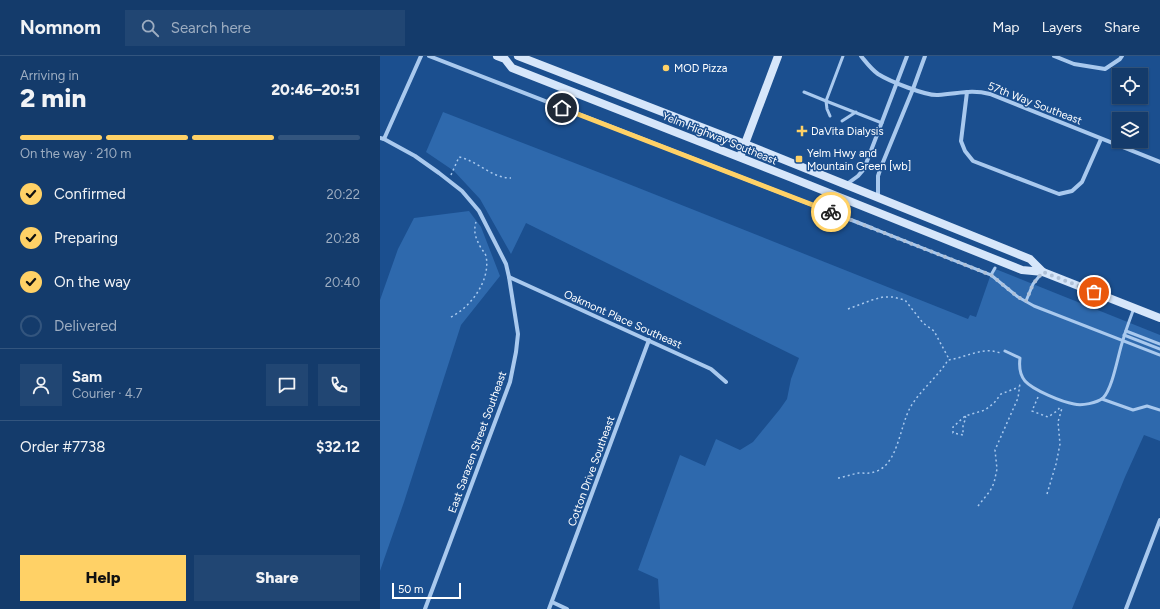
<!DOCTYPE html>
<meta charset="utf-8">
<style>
:root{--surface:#143b6b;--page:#214673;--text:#f1f3f6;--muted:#9dadc1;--line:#33557e;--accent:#ffd166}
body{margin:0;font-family:Figtree,sans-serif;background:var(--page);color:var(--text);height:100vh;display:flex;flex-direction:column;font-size:15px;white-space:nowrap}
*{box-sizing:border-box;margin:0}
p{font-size:13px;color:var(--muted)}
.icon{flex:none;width:22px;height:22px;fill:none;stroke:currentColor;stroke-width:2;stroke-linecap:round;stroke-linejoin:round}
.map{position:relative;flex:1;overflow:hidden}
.drawer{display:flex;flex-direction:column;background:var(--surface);width:380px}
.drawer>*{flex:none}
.tools{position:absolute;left:732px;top:12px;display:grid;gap:8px}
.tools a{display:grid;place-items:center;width:36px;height:36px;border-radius:0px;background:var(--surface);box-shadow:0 1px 3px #0004,0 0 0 1px var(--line);font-size:20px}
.scale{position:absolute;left:12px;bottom:10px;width:69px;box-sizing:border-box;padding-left:4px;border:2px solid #fff;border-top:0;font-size:11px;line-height:14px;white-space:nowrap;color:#fff;-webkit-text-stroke:3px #1b4f8f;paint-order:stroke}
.pin{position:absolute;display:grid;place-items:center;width:34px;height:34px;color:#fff;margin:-17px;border:2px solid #fff;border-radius:50%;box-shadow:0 1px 4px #0007}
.courier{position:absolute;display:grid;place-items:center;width:40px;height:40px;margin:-20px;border:3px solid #ffd166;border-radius:50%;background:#fff;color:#222;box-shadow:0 1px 5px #0007}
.headline em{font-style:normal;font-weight:800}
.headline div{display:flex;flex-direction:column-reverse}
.headline{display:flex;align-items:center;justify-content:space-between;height:68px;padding:0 20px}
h1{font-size:26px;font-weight:800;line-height:30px}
.bar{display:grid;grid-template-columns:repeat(4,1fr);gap:6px 4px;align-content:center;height:48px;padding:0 20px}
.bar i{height:5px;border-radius:3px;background:var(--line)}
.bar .active{background:var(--accent)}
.bar p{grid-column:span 4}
.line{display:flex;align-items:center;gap:10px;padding:0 20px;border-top:1px solid var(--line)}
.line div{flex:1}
.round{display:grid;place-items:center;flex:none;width:42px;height:42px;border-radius:0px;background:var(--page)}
ol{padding:0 20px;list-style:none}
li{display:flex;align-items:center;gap:12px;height:44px}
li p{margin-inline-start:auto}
li .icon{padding:4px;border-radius:50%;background:var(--accent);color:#111;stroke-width:4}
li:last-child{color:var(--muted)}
li i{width:22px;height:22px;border:2px solid var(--line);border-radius:50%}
.primary-button{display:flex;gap:8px;margin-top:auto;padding:8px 20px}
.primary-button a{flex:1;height:46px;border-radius:0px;background:var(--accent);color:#111;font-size:16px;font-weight:800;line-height:46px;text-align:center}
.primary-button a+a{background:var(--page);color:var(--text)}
header{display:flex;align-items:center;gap:24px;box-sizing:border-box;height:56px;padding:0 20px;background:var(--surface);border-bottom:1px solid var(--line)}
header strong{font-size:19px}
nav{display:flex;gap:22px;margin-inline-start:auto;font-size:14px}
.search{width:280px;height:36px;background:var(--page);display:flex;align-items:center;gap:10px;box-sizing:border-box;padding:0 14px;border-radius:0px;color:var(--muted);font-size:15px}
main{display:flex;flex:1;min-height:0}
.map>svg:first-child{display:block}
</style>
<header>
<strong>Nomnom</strong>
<div class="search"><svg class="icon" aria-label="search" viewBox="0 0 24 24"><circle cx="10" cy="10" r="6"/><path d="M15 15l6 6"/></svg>Search here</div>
<nav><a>Map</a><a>Layers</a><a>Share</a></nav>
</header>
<main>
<section class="drawer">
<div class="headline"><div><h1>2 min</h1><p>Arriving in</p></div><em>20:46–20:51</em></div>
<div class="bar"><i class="active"></i><i class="active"></i><i class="active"></i><i></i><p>On the way · 210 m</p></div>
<ol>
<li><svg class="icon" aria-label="check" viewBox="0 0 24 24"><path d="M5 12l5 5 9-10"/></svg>Confirmed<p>20:22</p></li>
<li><svg class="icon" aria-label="check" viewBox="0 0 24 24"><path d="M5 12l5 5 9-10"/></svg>Preparing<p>20:28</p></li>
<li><svg class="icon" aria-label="check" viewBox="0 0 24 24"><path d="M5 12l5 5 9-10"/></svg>On the way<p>20:40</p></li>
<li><i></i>Delivered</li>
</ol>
<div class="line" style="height:72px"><a class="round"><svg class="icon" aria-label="person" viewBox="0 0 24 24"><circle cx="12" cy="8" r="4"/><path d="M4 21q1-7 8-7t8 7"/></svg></a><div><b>Sam</b><p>Courier · 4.7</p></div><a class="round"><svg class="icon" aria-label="chat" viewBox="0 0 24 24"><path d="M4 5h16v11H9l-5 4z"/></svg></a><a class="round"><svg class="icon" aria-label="phone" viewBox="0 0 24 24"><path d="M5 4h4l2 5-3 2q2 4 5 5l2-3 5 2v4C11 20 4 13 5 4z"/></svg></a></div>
<div class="line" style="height:52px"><div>Order #7738</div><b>$32.12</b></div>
<div class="primary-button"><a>Help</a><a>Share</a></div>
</section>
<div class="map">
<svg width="780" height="553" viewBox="0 0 780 553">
<rect width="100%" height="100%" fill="#1b4f8f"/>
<g fill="#2e69ad">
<polygon points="63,56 236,123 588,263 590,259 596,261 613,212 780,279 780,385 764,379 745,421 692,553 280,553 278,523 258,514 300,399 325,410 336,383 360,394 373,386 400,353 407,343 411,323 419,302 146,167 131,198 100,143 74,115 46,96"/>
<polygon points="89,155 101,171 120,220 81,269 24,446 0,515 0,244 18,193 34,162"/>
</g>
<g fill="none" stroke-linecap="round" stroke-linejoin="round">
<g stroke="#a9c9ee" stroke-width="1.5" stroke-dasharray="2 3" stroke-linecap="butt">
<path d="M71,119L79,101C98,105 111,122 131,122"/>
<polyline points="468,253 492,244 503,241 513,241 525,244 543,267 554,275 569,303"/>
<path d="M71,261C91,251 111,224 106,200C105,197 103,195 101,192C96,183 93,176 96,166"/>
<polyline points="658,341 652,355 668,361 677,355 681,350"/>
<polyline points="585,360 586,362 583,369 583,379 573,377 573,371 585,360 605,354 614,347 621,338 639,331"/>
<path d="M458,422C465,421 472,418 479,417C485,417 490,418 497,415C518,407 520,370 530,352C540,334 558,321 568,304C585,302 603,290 620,297"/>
<polyline points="667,438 676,408 680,388 678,366 682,352"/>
<polyline points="598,450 610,435 614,427 617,413 615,394 638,342 640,327"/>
</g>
<g stroke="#a9c9ee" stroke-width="3">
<polyline points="424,36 446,45 463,0"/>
<polyline points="450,60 447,53 446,45 502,67"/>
<polyline points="462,65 476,56"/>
<polyline points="492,172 611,219"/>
<polyline points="615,212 611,219 638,241 654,250 780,299"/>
<polyline points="646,245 653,228 661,218"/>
<polyline points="746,275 780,288"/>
<polyline points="744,279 780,293"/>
<path d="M625,295L640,302C639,310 639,318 645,325C653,334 682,346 694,348C702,350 717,347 723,342C733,332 738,298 743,284C746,273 750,263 754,252"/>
<polyline points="722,343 753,354 767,350 780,354"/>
</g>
<g stroke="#a9c9ee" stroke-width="4">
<polyline points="49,0 492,172"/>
<path d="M481,0C486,6 491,13 498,18C509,25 546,40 558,39C578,38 590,33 610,38L780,106"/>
<polyline points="674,0 694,8 725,13 740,3 742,0"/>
<polyline points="587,36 581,85 585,95 593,105 679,138 692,135 702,126 721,83"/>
<polyline points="0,82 4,83 35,100 59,117 82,135 99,155 126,208 129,221 138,278 136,296 130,326 45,553"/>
<polyline points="4,83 41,0"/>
<polyline points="467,128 478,120 484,113 527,0"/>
<polyline points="498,140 498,120 501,111 533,33 545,0"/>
<polyline points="129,221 331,313 346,326"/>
<polyline points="172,546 187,553"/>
<polyline points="169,553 269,284"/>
<polyline points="746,553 780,464"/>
</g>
<g stroke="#d6e6fa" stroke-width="8">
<path d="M117,0L125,3L132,12C303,78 472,146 642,214L663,216L780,262"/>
<polyline points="138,0 365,88 650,203 663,216"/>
<polyline points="360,101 398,0"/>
</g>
</g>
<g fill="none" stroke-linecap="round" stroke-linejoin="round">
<polyline stroke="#afc1d8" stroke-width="4" stroke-dasharray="0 7.2" points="451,156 611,219 638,241 646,245 653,228 663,216 714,236"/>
<polyline stroke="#ffd166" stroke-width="5" points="182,52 451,156"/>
</g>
<g fill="#ffd166" stroke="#1b4f8f" stroke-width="1.5">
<circle cx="286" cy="12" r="4"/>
<path d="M420 69h4v4h4v4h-4v4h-4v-4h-4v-4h4z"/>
<rect x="415" y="99" width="8" height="8" rx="2"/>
</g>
<g text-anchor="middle" stroke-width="3" stroke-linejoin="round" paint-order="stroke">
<g font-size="11" fill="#fff" stroke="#1b4f8f" text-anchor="start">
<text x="294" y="16">MOD Pizza</text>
<text x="431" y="79">DaVita Dialysis</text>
<text x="427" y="101">Yelm Hwy and<tspan x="427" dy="13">Mountain Green [wb]</tspan></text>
</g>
<g font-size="11" fill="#fff" stroke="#1b4f8f">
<text transform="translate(655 47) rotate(21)" y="4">57th Way Southeast</text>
<text transform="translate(340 82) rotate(22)" y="4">Yelm Highway Southeast</text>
<text transform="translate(243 263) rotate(24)" y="4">Oakmont Place Southeast</text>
<text transform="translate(97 386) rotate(-70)" y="4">East Sarazen Street Southeast</text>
<text transform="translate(211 415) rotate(-70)" y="4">Cotton Drive Southeast</text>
</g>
</g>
</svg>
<div class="tools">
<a><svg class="icon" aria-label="locate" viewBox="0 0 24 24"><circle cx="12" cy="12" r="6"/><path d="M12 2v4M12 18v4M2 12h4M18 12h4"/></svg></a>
<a><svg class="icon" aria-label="layers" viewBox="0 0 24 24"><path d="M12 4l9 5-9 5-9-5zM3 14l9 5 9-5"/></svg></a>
</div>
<div class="scale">50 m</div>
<div class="pin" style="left:714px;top:236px;background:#ea580c"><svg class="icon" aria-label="bag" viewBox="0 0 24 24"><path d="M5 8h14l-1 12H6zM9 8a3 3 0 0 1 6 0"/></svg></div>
<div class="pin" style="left:182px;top:52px;background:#1f2937"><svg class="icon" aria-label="home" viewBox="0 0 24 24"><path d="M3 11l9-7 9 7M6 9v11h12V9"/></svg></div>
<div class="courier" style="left:451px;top:156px"><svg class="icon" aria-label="bike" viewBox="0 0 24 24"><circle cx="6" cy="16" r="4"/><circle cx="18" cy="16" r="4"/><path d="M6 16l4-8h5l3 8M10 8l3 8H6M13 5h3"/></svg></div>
</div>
</main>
